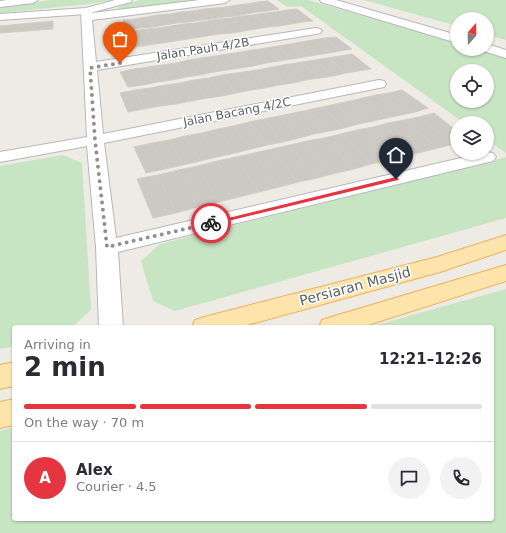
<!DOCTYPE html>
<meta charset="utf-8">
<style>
:root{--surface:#fff;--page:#f2f2f3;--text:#2b2b33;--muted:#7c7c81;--line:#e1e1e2;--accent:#e43540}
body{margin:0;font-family:"DejaVu Sans",sans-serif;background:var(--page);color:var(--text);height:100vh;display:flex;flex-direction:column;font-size:15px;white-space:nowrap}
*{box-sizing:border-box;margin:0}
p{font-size:13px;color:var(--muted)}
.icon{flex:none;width:22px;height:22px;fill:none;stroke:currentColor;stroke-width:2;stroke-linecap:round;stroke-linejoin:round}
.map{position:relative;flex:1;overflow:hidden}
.sheet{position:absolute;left:12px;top:325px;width:482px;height:196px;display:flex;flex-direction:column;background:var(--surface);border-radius:4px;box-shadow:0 1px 3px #0004}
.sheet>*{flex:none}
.needle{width:26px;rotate:20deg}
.controls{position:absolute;left:450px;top:12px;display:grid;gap:8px}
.controls a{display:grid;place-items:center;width:44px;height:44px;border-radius:50%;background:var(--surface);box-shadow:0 1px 3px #0004;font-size:20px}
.pin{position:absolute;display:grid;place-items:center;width:34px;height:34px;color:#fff;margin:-41px -17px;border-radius:50% 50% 50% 0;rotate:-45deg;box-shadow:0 0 4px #0007}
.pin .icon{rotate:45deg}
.courier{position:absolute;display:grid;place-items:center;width:40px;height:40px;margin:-20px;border:3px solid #e43540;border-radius:50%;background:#fff;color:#222;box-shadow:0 1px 5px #0007}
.summary em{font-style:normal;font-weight:600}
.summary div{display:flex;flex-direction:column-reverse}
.summary{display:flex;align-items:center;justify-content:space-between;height:68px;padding:0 12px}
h1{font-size:26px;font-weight:600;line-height:30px}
.bar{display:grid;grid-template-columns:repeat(4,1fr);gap:6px 4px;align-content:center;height:48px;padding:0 12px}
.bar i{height:5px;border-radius:3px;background:var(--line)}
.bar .selected{background:var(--accent)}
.bar p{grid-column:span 4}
.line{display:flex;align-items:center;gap:10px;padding:0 12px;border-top:1px solid var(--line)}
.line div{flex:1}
.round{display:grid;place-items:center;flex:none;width:42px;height:42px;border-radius:21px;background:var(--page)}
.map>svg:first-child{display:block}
</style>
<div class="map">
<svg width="506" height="533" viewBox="0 0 506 533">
<rect width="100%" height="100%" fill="#eeebe4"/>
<g fill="#c7e5c2" fill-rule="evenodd">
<polygon points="51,0 112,0 89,4 0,13 0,7"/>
<polygon points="140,0 196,0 119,10 118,7"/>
<path d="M277,0H308L457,43V49H479L506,57V153L487,140V123H464L301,6L287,7ZM457,71H487V101H457Z"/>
<polygon points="364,0 506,0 506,40 487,35 487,19 457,19 457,26"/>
<polygon points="63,155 82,163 91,310 72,327 14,327 14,346 0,349 0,166"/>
<polygon points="506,157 506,218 175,311 153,301 141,261 160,244"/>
<polygon points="506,289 506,533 0,533 0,431 14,427 14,519 492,519 492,327 369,327"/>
</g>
<g fill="#ccc8c4" stroke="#d3ccc3">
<polygon points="268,1 279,9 268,11 258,2"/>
<polygon points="258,2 268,11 257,12 247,4"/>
<polygon points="247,4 257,12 246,14 237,5"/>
<polygon points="237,5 246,14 235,16 226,7"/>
<polygon points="226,7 235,16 224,17 215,8"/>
<polygon points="215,8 224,17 212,19 204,9"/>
<polygon points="204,9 212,19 201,20 193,11"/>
<polygon points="297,9 313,21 302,22 287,10"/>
<polygon points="287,10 302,22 291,24 276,12"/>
<polygon points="193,11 201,20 189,22 181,12"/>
<polygon points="181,12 189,22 177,23 170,14"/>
<polygon points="276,12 291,24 279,26 265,13"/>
<polygon points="265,13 279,26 268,27 253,15"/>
<polygon points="170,14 177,23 165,25 158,15"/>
<polygon points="158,15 165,25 153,27 147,17"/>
<polygon points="253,15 268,27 256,29 242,16"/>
<polygon points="242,16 256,29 244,31 231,18"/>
<polygon points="147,17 153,27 141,28 135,19"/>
<polygon points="231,18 244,31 232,33 219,19"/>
<polygon points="135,19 141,28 117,32 113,25 124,23 123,20"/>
<polygon points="219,19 232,33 219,34 207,21"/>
<polygon points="53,21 53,29 0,33 0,26"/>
<polygon points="207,21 219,34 207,36 195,23"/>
<polygon points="195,23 207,36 194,38 183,24"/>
<polygon points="183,24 194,38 181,40 171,26"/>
<polygon points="171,26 181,40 168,42 159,28"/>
<polygon points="159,28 168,42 155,44 146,29"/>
<polygon points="146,29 155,44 142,46 133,31"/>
<polygon points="133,31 142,46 128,48 120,33"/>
<polygon points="120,33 128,48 114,50 107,35"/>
<polygon points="336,37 352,49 340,51 324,38"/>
<polygon points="324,38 340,51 329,53 313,40"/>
<polygon points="313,40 329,53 316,55 301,42"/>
<polygon points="301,42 316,55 304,57 290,44"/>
<polygon points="290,44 304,57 292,59 278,46"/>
<polygon points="278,46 292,59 279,61 266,48"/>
<polygon points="266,48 279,61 266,63 253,50"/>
<polygon points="253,50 266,63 253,66 241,52"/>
<polygon points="241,52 253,66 240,68 228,54"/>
<polygon points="228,54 240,68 227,70 215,56"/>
<polygon points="352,54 371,69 358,71 340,56"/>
<polygon points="215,56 227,70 214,72 202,58"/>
<polygon points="340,56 358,71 346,73 327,58"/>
<polygon points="202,58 214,72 200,75 189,60"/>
<polygon points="327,58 346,73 333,76 315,60"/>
<polygon points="189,60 200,75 186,77 176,63"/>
<polygon points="315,60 333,76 320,78 302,62"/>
<polygon points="302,62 320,78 306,80 289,64"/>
<polygon points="176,63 186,77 172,80 162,65"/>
<polygon points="289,64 306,80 293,83 277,66"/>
<polygon points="162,65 172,80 157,82 148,67"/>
<polygon points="277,66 293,83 279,85 263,69"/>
<polygon points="148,67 157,82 143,85 134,69"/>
<polygon points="134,69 143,85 128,87 120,72"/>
<polygon points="263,69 279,85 265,88 250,71"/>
<polygon points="250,71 265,88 251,90 236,73"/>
<polygon points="236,73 251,90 236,93 222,75"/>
<polygon points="222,75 236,93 222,96 209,78"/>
<polygon points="209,78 222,96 207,98 194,80"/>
<polygon points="194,80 207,98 191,101 180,83"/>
<polygon points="180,83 191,101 176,104 165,85"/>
<polygon points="165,85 176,104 160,106 150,88"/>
<polygon points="150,88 160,106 144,109 135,90"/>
<polygon points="135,90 144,109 128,112 120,93"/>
<polygon points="402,90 428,108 415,112 389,93"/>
<polygon points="389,93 415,112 401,115 376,95"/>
<polygon points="376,95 401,115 387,118 363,98"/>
<polygon points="363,98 387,118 373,121 350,101"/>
<polygon points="350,101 373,121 359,124 336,104"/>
<polygon points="336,104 359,124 344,128 322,107"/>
<polygon points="322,107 344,128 330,131 308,110"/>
<polygon points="308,110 330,131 314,134 294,113"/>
<polygon points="294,113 314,134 299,138 279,116"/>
<polygon points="434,113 457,131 457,143 454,144 419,117"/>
<polygon points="279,116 299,138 283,142 264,119"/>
<polygon points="419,117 454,144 438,148 404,120"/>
<polygon points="264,119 283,142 268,145 249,122"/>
<polygon points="404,120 438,148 422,152 388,123"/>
<polygon points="249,122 268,145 251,149 233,126"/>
<polygon points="388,123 422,152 406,156 373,127"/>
<polygon points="233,126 251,149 235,153 218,129"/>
<polygon points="373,127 406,156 389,160 357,130"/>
<polygon points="218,129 235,153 217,157 202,133"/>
<polygon points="357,130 389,160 371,164 341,134"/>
<polygon points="202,133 217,157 200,161 185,136"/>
<polygon points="341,134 371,164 354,169 324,138"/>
<polygon points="185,136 200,161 183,165 169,140"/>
<polygon points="324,138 354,169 336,173 307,141"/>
<polygon points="169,140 183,165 165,169 152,143"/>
<polygon points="307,141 336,173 317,178 290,145"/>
<polygon points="152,143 165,169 146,173 134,147"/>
<polygon points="290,145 317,178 298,182 272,149"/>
<polygon points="272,149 298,182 279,187 254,153"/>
<polygon points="254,153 279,187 259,192 236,157"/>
<polygon points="236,157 259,192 239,197 217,161"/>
<polygon points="217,161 239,197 218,202 198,166"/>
<polygon points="198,166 218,202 197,207 178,170"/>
<polygon points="178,170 197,207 176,213 158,175"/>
<polygon points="158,175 176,213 153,218 137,179"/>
</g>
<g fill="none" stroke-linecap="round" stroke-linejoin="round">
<defs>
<g id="minor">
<polygon points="7,0 38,0 33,3 0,7 0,1"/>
<polygon points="200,0 230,0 225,3 92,20 96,62 316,28 320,29 322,31 320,33 316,34 97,70 103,134 379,80 384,81 386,84 384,87 104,143 116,238 487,152 493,153 496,157 493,161 118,252 123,327 99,327 96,247 87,146 0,162 0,152 87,137 81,11 82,9 90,9 92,13"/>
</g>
<polygon id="tertiary" points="115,0 132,0 131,2 86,14 0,20 0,14 86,8"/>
<g id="secondary">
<polygon points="320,0 336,0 457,35 457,43 321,2"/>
<polygon points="487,44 506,50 506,58 483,51 482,49 487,49"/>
</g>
<g id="primary">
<polygon points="506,235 506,250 440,272 240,327 192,327 195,320 204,317 437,257"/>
<polygon points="506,265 506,281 362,327 319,327 322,320 331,317"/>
<polygon points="14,362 14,386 0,389 0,365"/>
<polygon points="14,399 14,425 0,428 0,402"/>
</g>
</defs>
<use href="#minor" stroke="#b5b8bb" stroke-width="2"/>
<use href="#tertiary" stroke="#b5b8bb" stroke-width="2"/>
<use href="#secondary" stroke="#b3b8bb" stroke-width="2"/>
<use href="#primary" stroke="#edb15f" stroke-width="2"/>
<use href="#minor" fill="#fff" fill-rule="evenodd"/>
<use href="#tertiary" fill="#fff" fill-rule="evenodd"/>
<use href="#secondary" fill="#fff" fill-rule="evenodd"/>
<use href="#primary" fill="#fce4ab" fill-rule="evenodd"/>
</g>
<polygon fill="#e43540" points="396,177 399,179 398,180 211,225 208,223"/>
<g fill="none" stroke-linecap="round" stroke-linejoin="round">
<polyline stroke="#8f9191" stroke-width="4" stroke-dasharray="0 7.2" points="120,63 90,68 95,140 107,247 211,223"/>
</g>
<g text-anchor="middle" stroke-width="3" stroke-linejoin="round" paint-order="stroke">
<g font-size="12" fill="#5c6164" stroke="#fff">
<text transform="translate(203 49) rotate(-9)" y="4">Jalan Pauh 4/2B</text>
<text transform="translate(237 112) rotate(-11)" y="4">Jalan Bacang 4/2C</text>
</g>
<g font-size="14" fill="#5c6164" stroke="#fff">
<text transform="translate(355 286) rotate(-15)" y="5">Persiaran Masjid</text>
</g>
</g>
</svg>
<div class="controls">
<a><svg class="needle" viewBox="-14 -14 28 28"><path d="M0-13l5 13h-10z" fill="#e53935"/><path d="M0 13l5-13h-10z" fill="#7c7c81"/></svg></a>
<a><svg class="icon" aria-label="locate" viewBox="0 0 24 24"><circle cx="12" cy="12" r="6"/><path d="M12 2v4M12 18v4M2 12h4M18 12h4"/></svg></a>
<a><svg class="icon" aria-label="layers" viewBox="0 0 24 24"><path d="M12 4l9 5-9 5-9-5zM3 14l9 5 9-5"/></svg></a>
</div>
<div class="pin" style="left:120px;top:63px;background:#ea580c"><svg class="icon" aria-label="bag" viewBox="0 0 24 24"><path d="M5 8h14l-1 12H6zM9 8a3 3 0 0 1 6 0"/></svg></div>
<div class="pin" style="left:396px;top:179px;background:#1f2937"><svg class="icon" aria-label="home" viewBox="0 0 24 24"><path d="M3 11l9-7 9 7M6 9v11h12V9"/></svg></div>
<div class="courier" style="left:211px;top:223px"><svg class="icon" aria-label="bike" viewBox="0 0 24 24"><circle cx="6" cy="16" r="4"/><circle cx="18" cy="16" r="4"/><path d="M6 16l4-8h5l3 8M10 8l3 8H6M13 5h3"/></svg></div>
<section class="sheet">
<div class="summary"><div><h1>2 min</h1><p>Arriving in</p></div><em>12:21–12:26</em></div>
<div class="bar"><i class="selected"></i><i class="selected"></i><i class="selected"></i><i></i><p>On the way · 70 m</p></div>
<div class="line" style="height:72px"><b class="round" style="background:var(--accent);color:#fff">A</b><div><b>Alex</b><p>Courier · 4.5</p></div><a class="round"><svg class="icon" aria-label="chat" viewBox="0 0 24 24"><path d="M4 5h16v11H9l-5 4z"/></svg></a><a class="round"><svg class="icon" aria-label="phone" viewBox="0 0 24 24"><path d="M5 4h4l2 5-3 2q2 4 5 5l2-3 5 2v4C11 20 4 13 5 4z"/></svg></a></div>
</section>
</div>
